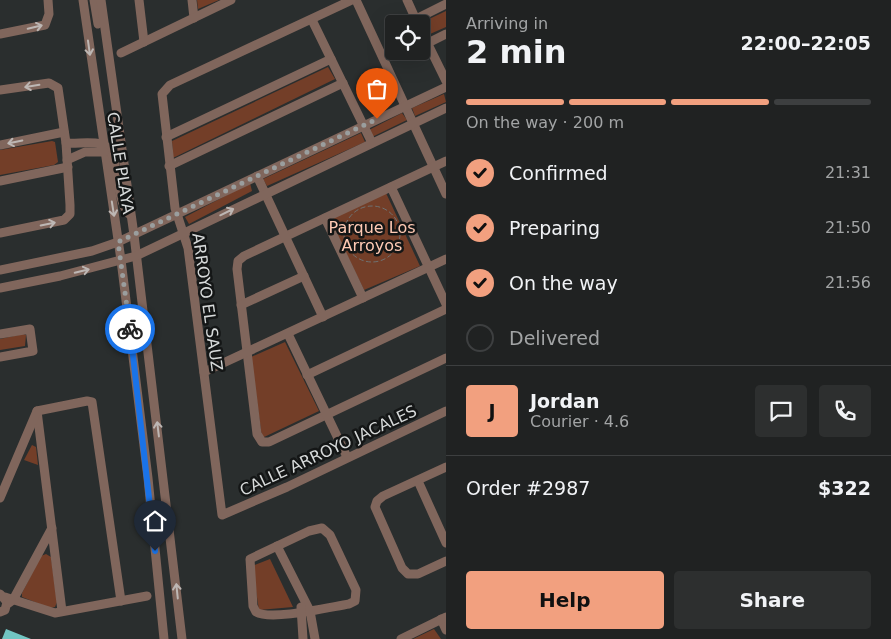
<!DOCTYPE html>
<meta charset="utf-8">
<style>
:root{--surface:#202222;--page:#2d2f2f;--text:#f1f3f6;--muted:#a2a4a5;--line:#3d3f40;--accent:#f2a07f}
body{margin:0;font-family:"DejaVu Sans",sans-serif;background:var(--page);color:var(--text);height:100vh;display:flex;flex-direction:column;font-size:19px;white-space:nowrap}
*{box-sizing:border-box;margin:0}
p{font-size:16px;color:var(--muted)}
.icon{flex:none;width:28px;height:28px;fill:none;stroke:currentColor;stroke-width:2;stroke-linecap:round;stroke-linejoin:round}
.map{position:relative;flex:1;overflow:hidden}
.side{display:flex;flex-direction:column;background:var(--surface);width:445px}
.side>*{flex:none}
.controls{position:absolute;left:385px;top:15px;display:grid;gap:10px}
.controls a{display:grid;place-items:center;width:45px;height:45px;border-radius:5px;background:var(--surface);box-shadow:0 5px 20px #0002,0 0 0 1px var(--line);font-size:25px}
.pin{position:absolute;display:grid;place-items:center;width:42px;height:42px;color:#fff;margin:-51px -21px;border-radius:50% 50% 50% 0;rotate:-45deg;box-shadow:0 0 5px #0007}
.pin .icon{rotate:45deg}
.courier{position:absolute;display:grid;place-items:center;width:50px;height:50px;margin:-25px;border:4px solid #1a73e8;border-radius:50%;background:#fff;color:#222;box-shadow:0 1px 6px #0007}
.overview em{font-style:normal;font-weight:700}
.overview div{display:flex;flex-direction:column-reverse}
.overview{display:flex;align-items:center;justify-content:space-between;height:85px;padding:0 20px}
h1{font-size:32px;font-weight:700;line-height:38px}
.bar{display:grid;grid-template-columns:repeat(4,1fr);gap:8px 5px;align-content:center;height:60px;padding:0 20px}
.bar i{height:6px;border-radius:4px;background:var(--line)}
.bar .active{background:var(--accent)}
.bar p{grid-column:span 4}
.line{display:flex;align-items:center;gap:12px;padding:0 20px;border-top:1px solid var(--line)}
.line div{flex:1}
.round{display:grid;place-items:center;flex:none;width:52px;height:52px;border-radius:5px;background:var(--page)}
ol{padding:0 20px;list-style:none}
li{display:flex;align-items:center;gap:15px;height:55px}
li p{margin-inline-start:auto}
li .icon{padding:5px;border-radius:50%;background:var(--accent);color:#111;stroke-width:4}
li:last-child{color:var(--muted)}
li i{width:28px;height:28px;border:2px solid var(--line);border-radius:50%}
.button{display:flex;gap:10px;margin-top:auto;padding:10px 20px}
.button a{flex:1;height:58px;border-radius:5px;background:var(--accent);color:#111;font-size:20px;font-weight:700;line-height:58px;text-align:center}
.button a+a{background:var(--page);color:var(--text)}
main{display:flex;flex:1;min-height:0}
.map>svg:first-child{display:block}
</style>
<main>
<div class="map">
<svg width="446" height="639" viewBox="0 0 446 639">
<rect width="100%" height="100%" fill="#2a2e2e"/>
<g fill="#733e28">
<polygon points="197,0 219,0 198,9"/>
<polygon points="446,11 446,27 430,34 426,23 427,20"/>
<polygon points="328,67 335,79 173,158 172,141"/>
<polygon points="444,94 446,102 415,116 412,108"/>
<polygon points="402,113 407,120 372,137 369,130"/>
<polygon points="361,133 365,142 267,186 263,179"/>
<polygon points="52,141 55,142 58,162 54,165 0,175 0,150"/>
<polygon points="250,183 252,191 189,224 185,217"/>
<polygon points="386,193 420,266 364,290 329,218"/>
<polygon points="23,334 26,335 25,346 0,350 0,339"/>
<polygon points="285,342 319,411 262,438 251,357"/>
<polygon points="32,445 36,447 38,465 24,460"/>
<polygon points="46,554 51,557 57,602 55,607 50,608 22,597 22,593 41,556"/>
<polygon points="270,559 293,607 259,610 252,566"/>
<polygon points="434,629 441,639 413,639"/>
</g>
<polygon fill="#71c5c2" points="6,629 31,639 2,639"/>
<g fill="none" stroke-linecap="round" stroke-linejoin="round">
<circle stroke="#6f7272" stroke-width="1" stroke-dasharray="5 2.5" stroke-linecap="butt" cx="372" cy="234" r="28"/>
<g stroke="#80665c" stroke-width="9">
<polyline points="83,0 121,260 148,478 164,639"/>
<polyline points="94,0 98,24"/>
<polyline points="101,0 134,235 182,639"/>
<polyline points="139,0 144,42"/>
<polyline points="192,0 194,18"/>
<polyline points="352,0 170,85 162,94 175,208 188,248 222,515 287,487 446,411"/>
<polyline points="356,0 446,194"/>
<polyline points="407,0 417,22"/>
<polyline points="416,19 446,4"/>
<polyline points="312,20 372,143"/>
<polyline points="421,30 446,81"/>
<polyline points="0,34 45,25 49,14 48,0"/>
<polyline points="428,43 446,34"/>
<polyline points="121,53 231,0"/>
<polyline points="0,90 49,83 58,88 66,143 70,205 70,214 64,220 0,233"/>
<polyline points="166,137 331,59"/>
<path d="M66,143C77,144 90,141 101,144C122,149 112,195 129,214"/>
<polyline points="0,145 64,132"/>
<polyline points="67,160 85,152 104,152"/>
<polyline points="446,161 244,256 238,261 237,269 257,434 262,442 269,442 446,358"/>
<polyline points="169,166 343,83"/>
<polyline points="257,176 323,317"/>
<polyline points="0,181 68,167"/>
<polyline points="391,187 446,304"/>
<polyline points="325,218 363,298"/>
<polyline points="0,270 92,251 118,242 446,87"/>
<polyline points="0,288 60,276 136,256 446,108"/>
<polyline points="241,305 304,276"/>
<polyline points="0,334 30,329 33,351 0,357"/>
<polyline points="288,334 347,457"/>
<polyline points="204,372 446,259"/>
<polyline points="307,375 446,309"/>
<polyline points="37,411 62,611"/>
<polyline points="446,467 383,496 377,501 375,507 402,568 408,574 418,574 446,561"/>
<polyline points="418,481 446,543"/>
<polyline points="0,498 37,411 87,401 92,402 121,601"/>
<path d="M322,528L330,535L356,590L355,601L349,604C330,607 271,621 256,612L253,606L250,559L309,531Z"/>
<polyline points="277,546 310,611 315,639"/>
<polyline points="0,594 7,602 5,610 0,612"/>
<polyline points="5,597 55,613 147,596"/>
<polyline points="9,603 13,600 52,528"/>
<polyline points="301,607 303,639"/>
<polyline points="441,619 446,630"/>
<polyline points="401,639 446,617"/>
</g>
</g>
<defs><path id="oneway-shaft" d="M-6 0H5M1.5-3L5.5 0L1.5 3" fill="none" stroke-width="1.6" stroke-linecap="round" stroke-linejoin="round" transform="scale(1.25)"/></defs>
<g stroke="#bdb7b4">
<use href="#oneway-shaft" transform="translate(35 27) rotate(-13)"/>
<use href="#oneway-shaft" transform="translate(89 48) rotate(82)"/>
<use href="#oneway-shaft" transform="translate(32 86) rotate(171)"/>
<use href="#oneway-shaft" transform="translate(15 142) rotate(168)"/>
<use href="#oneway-shaft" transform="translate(113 209) rotate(81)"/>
<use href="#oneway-shaft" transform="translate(227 212) rotate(-26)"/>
<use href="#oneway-shaft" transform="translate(48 224) rotate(-11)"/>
<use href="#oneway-shaft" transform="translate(82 271) rotate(-14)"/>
<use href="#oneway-shaft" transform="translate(158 429) rotate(-97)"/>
<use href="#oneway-shaft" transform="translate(177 591) rotate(-96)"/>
</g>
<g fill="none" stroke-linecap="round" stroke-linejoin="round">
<polyline stroke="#9a9e9e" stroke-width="5" stroke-dasharray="0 9" points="130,329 118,242 377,119"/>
<polyline stroke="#1a73e8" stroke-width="6" points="130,329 155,551"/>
</g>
<g text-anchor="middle" stroke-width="5" stroke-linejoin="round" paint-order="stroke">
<g font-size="16" fill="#d7dada" stroke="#141616">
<text transform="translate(121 163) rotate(81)" y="6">CALLE PLAYA</text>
<text transform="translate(208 302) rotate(82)" y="6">ARROYO EL SAUZ</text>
<text transform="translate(328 450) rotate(-25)" y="6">CALLE ARROYO JACALES</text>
</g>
<g font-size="16" fill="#ffcab4" stroke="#141616">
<text x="372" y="233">Parque Los<tspan x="372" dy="18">Arroyos</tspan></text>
</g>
</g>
</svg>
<div class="controls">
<a><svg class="icon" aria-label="locate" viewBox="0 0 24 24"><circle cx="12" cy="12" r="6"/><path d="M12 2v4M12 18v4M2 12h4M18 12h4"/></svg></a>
</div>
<div class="pin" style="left:377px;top:119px;background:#ea580c"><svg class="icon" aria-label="bag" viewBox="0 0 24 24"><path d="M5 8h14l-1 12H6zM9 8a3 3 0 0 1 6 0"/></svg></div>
<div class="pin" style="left:155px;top:551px;background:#1f2937"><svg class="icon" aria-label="home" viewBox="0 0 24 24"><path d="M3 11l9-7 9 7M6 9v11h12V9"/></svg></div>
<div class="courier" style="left:130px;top:329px"><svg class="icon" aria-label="bike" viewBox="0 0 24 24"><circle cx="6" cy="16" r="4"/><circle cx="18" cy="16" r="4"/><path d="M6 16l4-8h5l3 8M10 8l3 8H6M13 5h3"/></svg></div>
</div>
<section class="side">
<div class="overview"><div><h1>2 min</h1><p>Arriving in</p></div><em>22:00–22:05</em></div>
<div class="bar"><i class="active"></i><i class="active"></i><i class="active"></i><i></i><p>On the way · 200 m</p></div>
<ol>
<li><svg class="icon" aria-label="check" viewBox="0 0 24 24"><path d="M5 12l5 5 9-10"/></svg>Confirmed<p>21:31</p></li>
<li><svg class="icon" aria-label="check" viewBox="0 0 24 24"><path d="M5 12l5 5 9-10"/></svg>Preparing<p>21:50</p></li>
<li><svg class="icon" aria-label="check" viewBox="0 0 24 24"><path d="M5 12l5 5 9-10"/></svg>On the way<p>21:56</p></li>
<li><i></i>Delivered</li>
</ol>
<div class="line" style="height:90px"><b class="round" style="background:var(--accent);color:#111">J</b><div><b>Jordan</b><p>Courier · 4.6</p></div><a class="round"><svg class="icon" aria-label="chat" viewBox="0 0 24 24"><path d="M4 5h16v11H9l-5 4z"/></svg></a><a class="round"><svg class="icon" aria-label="phone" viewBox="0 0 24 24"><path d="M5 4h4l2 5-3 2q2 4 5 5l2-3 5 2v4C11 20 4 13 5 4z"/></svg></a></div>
<div class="line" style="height:65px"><div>Order #2987</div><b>$322</b></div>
<div class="button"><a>Help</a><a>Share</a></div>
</section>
</main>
